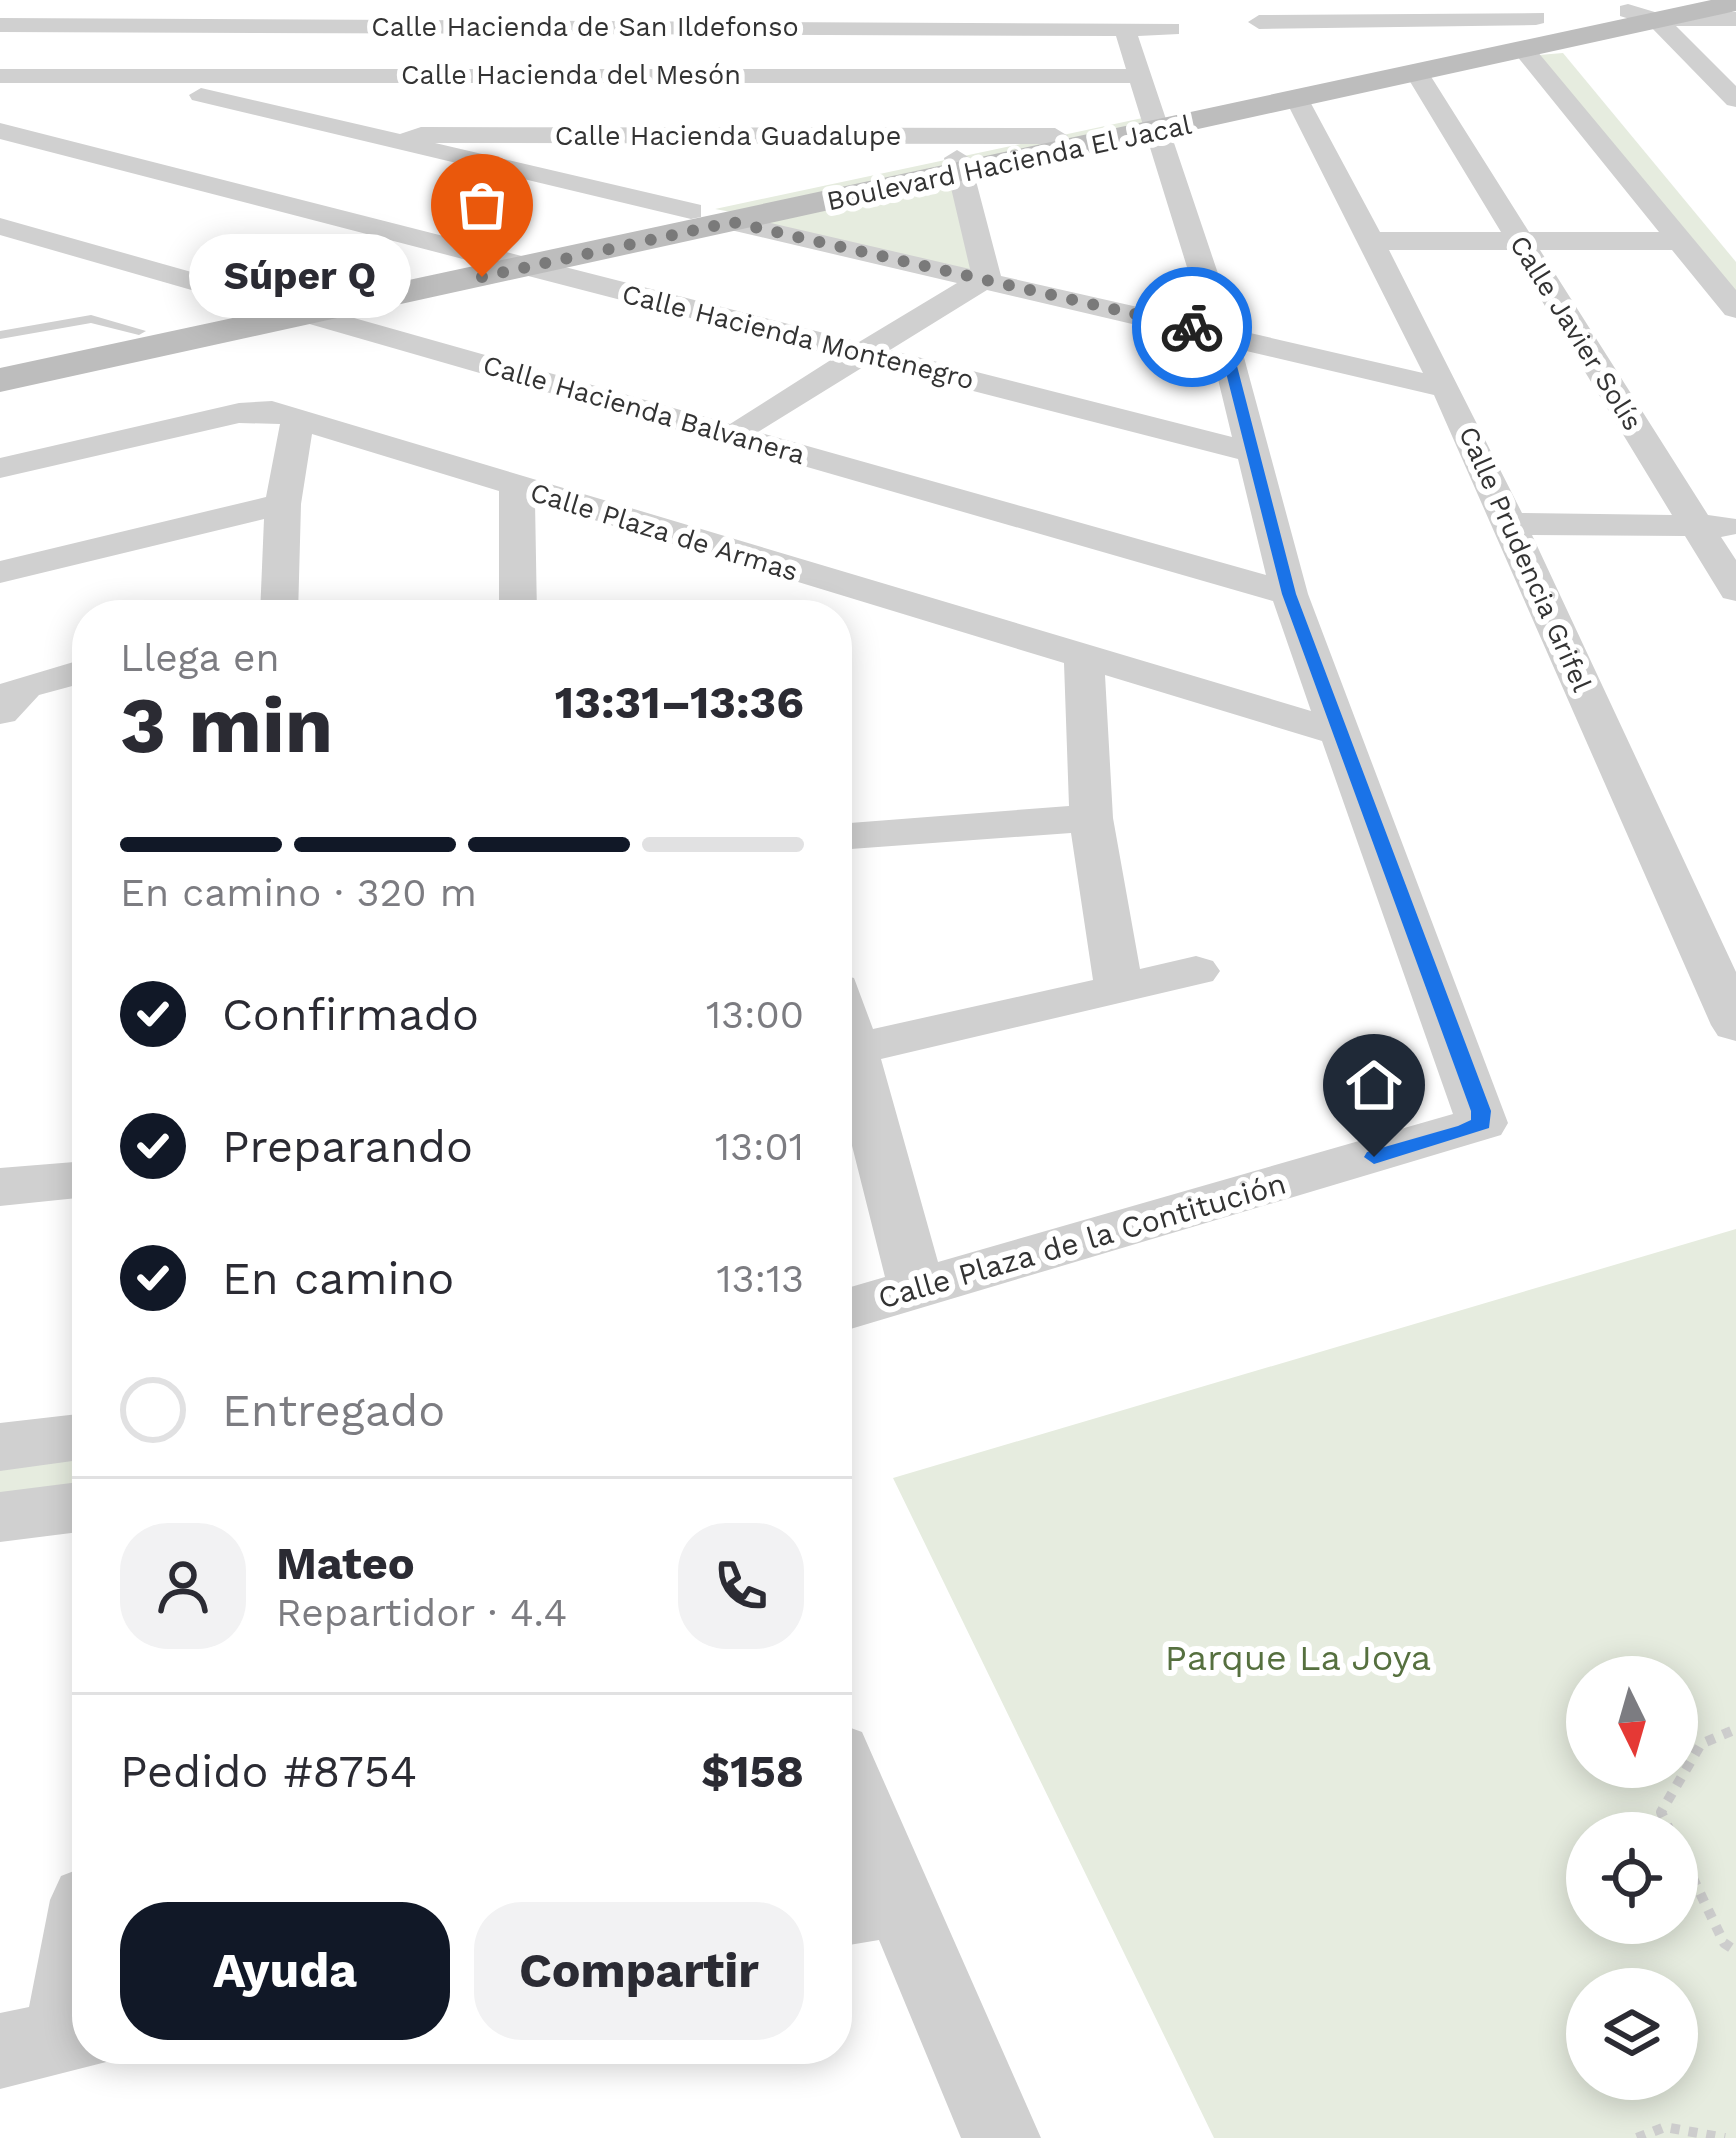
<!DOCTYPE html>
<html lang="es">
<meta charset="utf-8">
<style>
:root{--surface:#fff;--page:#f2f2f3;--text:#2b2b33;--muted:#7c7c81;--line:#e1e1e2;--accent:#111827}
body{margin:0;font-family:"Work Sans",sans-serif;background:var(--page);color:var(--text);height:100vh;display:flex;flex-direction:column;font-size:45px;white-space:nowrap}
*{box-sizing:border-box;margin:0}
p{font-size:39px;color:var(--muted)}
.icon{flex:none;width:66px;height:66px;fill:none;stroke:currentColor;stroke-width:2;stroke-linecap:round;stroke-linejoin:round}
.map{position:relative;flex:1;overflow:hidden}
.panel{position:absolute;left:72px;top:600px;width:780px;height:1464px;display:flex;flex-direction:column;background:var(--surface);border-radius:48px;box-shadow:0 6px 30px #0003}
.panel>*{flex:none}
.needle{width:78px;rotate:175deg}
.tools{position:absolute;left:1566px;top:1656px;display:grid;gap:24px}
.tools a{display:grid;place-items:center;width:132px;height:132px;border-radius:50%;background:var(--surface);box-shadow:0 6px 30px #0003;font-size:60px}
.pin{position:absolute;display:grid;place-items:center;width:102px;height:102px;color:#fff;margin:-123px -51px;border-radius:50% 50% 50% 0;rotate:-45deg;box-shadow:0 0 12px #0007}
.pin .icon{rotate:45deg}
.courier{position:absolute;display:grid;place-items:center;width:120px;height:120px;margin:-60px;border:9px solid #1a73e8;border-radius:50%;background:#fff;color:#222;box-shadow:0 3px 15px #0007}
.bubble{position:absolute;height:84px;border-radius:42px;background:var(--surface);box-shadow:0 6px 30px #0003;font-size:39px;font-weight:700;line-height:84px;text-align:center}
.headline em{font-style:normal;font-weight:700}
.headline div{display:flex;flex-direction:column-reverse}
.headline{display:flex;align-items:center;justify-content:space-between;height:204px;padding:0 48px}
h1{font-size:78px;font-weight:700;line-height:90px}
.bar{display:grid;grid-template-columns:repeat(4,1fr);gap:18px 12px;align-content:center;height:144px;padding:0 48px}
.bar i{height:15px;border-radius:9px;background:var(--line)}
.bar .on{background:var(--accent)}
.bar p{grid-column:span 4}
.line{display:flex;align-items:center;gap:30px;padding:0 48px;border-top:3px solid var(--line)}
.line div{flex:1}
.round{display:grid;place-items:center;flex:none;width:126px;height:126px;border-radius:48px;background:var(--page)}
ol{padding:0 48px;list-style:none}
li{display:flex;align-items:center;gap:36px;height:132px}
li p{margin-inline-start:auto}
li .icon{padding:12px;border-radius:50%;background:var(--accent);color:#fff;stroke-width:4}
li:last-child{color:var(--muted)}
li i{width:66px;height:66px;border:6px solid var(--line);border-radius:50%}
.cta{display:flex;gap:24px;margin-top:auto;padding:24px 48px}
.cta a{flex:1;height:138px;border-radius:48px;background:var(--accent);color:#fff;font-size:48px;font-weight:700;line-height:138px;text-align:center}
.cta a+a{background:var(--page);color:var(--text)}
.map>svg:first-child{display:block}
</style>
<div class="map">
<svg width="1736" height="2138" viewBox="0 0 1736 2138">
<rect width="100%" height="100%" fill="#fff"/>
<g fill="#e6ecdf" fill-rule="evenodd">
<polygon points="1563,53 1736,262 1736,300 1539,55"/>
<polygon points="1152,116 1154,129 742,214 715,209"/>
<polygon points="957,177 971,271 757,222"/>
<path d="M1736,1229V2138H1214L893,1478ZM1587,1677H1677V1767H1587ZM1587,1833H1677V1923H1587ZM1587,1989H1677V2079H1587Z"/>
<polygon points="87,1447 87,1491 0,1500 0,1457"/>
</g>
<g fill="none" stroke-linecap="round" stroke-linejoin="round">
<g stroke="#cdcdcd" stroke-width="10" stroke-dasharray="9 9" stroke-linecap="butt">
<polyline points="1671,1833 1661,1812 1701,1744 1736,1729"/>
<polyline points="1677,1845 1724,1943 1736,1951"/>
<polyline points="1637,2138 1665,2127 1725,2138"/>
</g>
<polygon fill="#d0d0d0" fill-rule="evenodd" points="91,315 146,331 139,335 91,323 0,339 0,331"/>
<g fill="#d0d0d0" fill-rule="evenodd">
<polygon points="1628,4 1658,13 1736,12 1736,26 1676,26 1736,86 1736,107 1727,105 1649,25 1620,16 1620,6"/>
<polygon points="1544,13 1544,23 1536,25 1259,29 1248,22 1259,15"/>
<path d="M0,18L1179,24V34L1138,36L1237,330L1423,373L1286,101L1307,96L1380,232H1501L1406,75L1418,68L1430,75L1529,232H1659L1512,50L1532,45L1736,290V318L1725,315L1672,250H1540L1708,515L1736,519V534L1721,537L1736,560V601L1723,598L1685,536L1532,535L1736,972V1041L1718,1036L1711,1025L1434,395L1242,350L1308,594L1508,1123L1501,1135L837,1333V1291L885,1277L837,1086V974L854,978L873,1029L1093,980L1071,833L837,850V824L1069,806L1064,663L535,502L537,615H499V491L312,434L301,504L298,615H260L264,519L0,583V561L266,497L280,424L239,423L0,478V458L239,403L272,401L1311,711L1273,601L0,235V218L730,424L837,356L0,139V123L859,342L957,283L722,228L718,222L732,214L970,269L944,158L957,150L970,158L1001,276L1204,322L1130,83H0V69H1126L1116,36L0,32ZM1389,250H1511L1672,515L1522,513ZM987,290L1209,342L1232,437L890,350ZM868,364L1238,459L1266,575L758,432ZM1105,675L1322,741L1453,1114L938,1262L881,1059L1213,981L1220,971L1213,961L1196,956L1140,969L1113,818Z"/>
<polygon points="201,88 400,134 421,127 1055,128 1068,136 1055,144 435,143 701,205 701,217 691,219 192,100 189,95"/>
<polygon points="87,658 87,682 39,695 15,721 0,724 0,684"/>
<polygon points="87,1161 87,1197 0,1206 0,1168"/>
<polygon points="87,1413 87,1459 0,1471 0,1423"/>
<polygon points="87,1481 87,1531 0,1542 0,1492"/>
<polygon points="837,1723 862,1732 1041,2138 961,2138 879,1940 837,1947 837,1877 852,1875 837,1838"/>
<polygon points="87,1866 87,2049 119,2049 114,2060 0,2089 0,2013 29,2007 50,1900 61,1876"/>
</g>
<polygon fill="#bdbdbd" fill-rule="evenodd" points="1711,0 1736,0 1736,11 0,392 0,368"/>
</g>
<polygon fill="#1a73e8" points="1192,324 1229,335 1296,594 1491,1111 1489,1128 1374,1164 1364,1157 1367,1152 1458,1126 1471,1120 1471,1111 1282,594 1217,337 1188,330"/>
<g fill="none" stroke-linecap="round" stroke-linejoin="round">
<polyline stroke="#7a7a7a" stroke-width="12" stroke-dasharray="0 21.6" points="482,277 732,222 1192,327"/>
</g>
<g text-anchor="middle" stroke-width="12" stroke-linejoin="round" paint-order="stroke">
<g font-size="27" fill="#333" stroke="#fff">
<text x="585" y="36">Calle Hacienda de San Ildefonso</text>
<text x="571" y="84">Calle Hacienda del Mesón</text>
<text x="728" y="145">Calle Hacienda Guadalupe</text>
<text transform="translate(1009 163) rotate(-12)" y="9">Boulevard Hacienda El Jacal</text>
<text transform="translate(1576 333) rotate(58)" y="9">Calle Javier Solís</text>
<text transform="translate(798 337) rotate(14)" y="9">Calle Hacienda Montenegro</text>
<text transform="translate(644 410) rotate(16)" y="9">Calle Hacienda Balvanera</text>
<text transform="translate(664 532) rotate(17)" y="9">Calle Plaza de Armas</text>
<text transform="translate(1525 559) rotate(66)" y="9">Calle Prudencia Grifel</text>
</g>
<g font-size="30" fill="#333" stroke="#fff">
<text transform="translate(1082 1241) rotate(-16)" y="10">Calle Plaza de la Contitución</text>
</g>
<g font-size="36" fill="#56703f" stroke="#fff">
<text x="1298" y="1670">Parque La Joya</text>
</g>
</g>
</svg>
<div class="tools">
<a><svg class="needle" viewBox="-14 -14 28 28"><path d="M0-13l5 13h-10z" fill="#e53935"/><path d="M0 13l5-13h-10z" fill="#7c7c81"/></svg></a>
<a><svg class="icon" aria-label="locate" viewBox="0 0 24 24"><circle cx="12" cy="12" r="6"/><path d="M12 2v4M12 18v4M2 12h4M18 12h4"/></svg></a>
<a><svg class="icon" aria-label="layers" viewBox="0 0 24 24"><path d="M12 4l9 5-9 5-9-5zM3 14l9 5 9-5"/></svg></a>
</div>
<div class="pin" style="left:482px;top:277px;background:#ea580c"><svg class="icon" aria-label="bag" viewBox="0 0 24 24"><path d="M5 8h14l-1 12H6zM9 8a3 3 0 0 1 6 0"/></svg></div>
<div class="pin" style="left:1374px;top:1157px;background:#1f2937"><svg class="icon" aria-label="home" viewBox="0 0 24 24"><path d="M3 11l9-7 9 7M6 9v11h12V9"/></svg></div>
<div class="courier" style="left:1192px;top:327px"><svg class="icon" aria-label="bike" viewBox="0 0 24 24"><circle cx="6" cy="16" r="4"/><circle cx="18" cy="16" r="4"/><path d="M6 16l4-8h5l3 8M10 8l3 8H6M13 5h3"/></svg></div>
<div class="bubble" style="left:189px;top:234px;width:222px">Súper Q</div>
<section class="panel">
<div class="headline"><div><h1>3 min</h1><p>Llega en</p></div><em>13:31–13:36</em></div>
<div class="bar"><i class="on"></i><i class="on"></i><i class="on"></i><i></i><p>En camino · 320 m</p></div>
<ol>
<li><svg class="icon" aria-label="check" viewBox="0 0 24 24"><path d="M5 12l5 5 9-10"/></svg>Confirmado<p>13:00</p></li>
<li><svg class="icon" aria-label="check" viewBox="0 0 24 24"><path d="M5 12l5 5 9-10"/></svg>Preparando<p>13:01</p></li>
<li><svg class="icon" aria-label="check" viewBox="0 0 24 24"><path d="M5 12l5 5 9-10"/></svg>En camino<p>13:13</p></li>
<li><i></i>Entregado</li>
</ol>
<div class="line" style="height:216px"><a class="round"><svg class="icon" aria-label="person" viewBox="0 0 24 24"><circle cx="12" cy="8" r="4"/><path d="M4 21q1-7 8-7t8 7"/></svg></a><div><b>Mateo</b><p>Repartidor · 4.4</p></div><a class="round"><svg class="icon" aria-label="phone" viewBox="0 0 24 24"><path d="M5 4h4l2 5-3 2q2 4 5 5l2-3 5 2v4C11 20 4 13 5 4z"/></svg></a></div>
<div class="line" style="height:156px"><div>Pedido #8754</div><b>$158</b></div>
<div class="cta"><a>Ayuda</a><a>Compartir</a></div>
</section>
</div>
